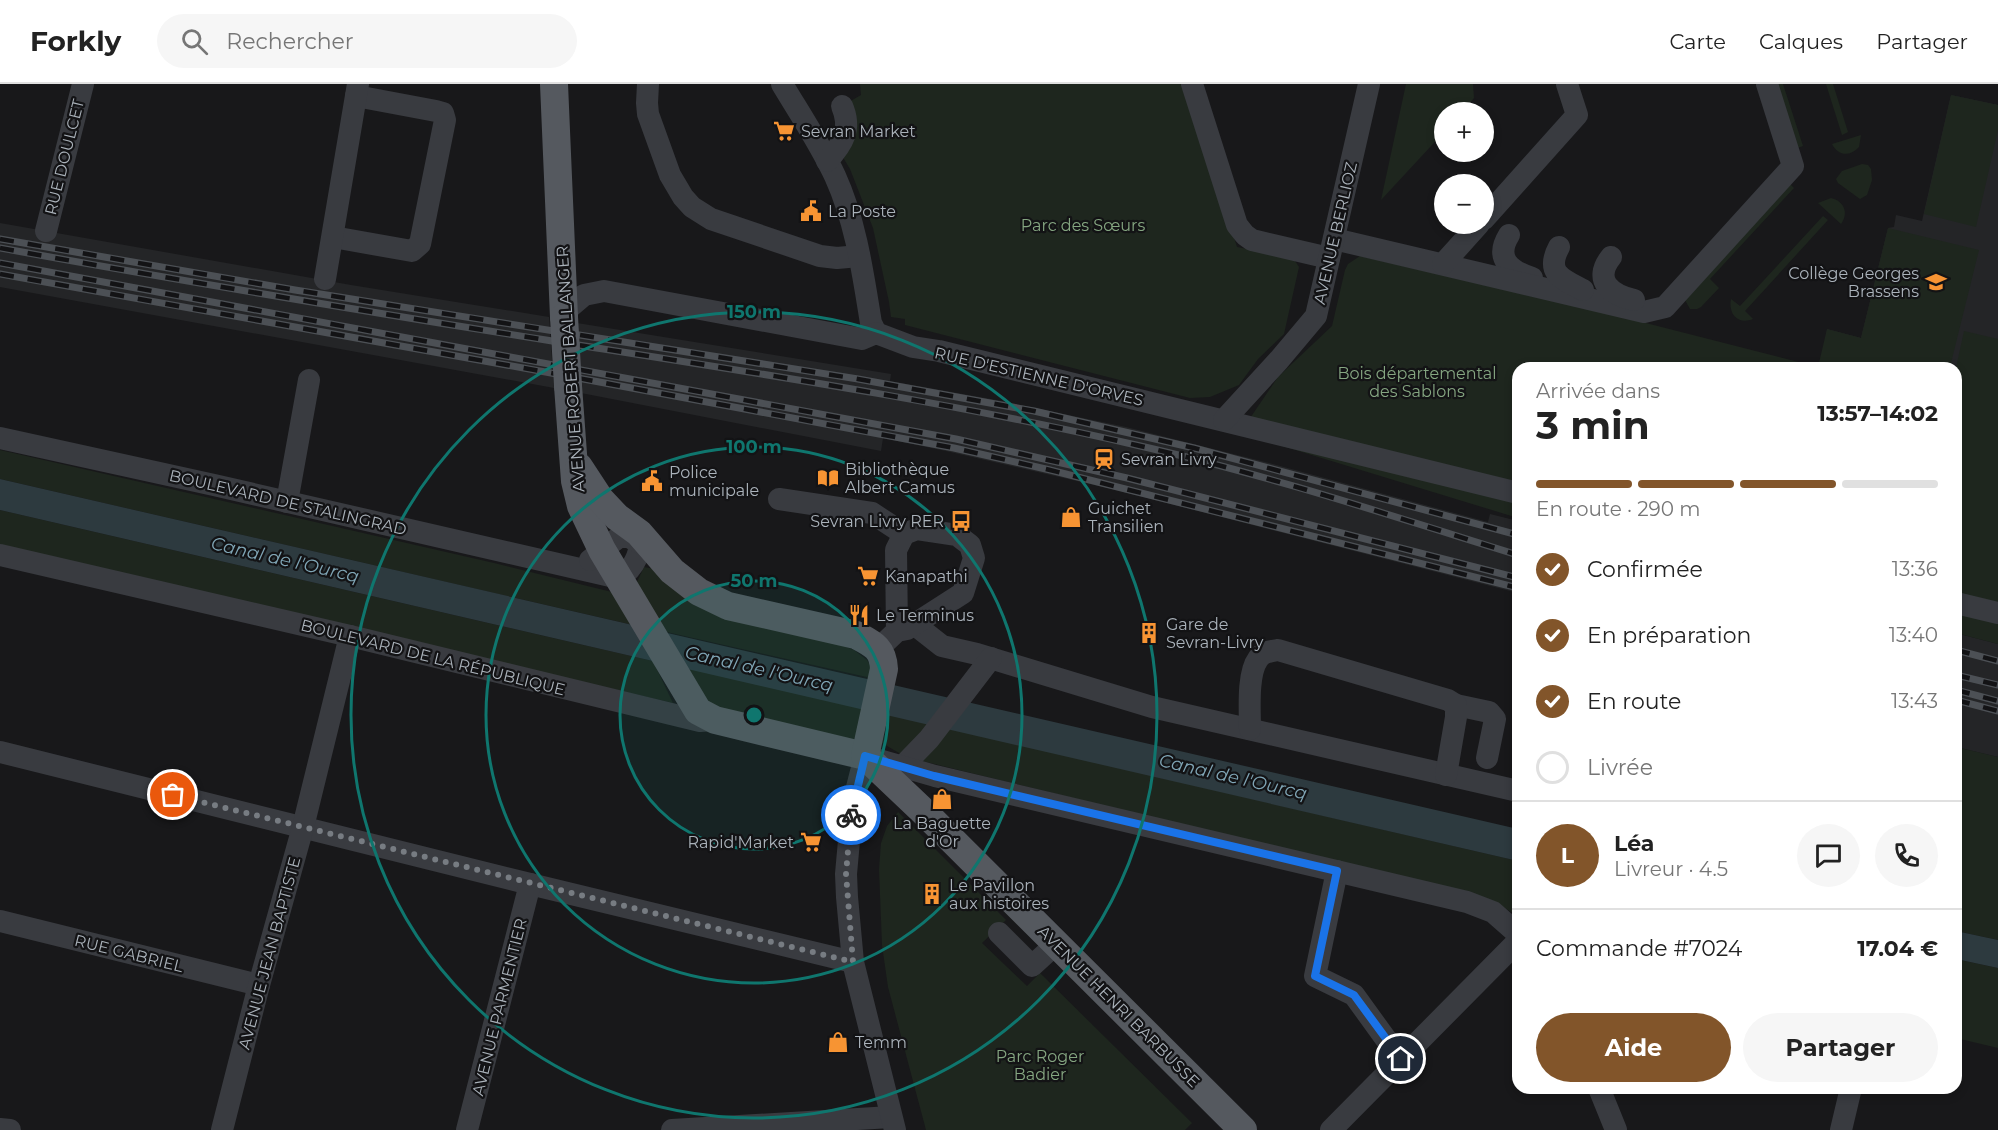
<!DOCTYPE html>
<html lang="fr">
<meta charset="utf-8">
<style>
:root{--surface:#fff;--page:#f6f6f6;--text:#222;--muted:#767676;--line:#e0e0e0;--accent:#82552a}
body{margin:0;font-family:Montserrat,sans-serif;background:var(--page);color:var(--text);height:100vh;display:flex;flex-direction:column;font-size:22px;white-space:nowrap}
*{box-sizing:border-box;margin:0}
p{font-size:20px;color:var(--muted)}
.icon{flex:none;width:33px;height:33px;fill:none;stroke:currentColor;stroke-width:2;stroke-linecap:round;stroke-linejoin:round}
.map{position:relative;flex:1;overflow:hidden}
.panel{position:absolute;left:1512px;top:278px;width:450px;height:732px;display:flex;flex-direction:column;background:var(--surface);border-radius:18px;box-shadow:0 3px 9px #0003}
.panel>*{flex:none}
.fabs{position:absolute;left:1434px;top:18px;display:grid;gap:12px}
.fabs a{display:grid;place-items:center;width:60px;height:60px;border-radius:50%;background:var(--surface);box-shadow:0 3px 9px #0003;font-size:30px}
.pin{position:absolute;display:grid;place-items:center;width:51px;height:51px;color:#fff;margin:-26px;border:3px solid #fff;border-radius:50%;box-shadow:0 2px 6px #0007}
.courier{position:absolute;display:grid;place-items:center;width:60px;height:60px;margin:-30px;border:4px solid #1a73e8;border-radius:50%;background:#fff;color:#222;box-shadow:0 2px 8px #0007}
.headline em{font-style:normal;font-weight:700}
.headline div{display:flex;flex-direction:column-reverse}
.headline{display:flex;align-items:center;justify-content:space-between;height:102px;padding:0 24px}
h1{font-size:39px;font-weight:700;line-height:45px}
.bar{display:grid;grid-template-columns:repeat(4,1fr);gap:9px 6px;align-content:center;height:72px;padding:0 24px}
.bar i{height:8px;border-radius:4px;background:var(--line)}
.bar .on{background:var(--accent)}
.bar p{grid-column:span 4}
.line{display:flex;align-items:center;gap:15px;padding:0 24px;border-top:2px solid var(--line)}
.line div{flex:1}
.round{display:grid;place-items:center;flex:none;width:63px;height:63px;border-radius:32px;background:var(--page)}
ol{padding:0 24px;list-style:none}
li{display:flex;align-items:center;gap:18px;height:66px}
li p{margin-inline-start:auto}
li .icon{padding:6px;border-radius:50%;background:var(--accent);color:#fff;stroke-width:4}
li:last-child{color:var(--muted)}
li i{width:33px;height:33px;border:3px solid var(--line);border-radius:50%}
.cta{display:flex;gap:12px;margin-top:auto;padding:12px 24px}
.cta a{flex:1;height:69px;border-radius:36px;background:var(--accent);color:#fff;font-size:24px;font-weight:700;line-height:69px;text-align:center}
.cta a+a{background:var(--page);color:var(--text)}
header{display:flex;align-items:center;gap:36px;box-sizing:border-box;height:84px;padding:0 30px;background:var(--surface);border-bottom:2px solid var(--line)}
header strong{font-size:28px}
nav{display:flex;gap:33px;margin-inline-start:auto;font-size:21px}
.search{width:420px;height:54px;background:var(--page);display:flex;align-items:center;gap:15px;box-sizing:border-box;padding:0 21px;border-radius:33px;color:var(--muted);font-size:22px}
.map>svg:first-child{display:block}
</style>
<header>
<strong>Forkly</strong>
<div class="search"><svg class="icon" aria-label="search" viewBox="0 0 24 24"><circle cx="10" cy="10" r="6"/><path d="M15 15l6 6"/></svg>Rechercher</div>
<nav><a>Carte</a><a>Calques</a><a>Partager</a></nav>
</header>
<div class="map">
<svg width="1998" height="1046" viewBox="0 0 1998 1046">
<rect width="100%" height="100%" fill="#18181a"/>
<g fill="#242527">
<polygon points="1951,11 1998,21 1998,328 1956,284 1821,284 1827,245 1861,254 1888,144 1894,143 1896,131 1922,137"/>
<polygon points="0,139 351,201 549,233 554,304 0,203"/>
<polygon points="577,239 891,290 890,297 1002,317 1126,343 1269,379 1488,438 1490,430 1518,437 1518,509 1116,406 946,367 883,354 881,367 581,309"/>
<polygon points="1956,549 1998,560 1998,673 1956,663"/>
</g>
<g fill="#1e261e">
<polygon points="860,0 1186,0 1237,163 1293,174 1299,183 1284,250 1258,275 1239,301 1210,313 1190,314 905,241 905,235 891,233 889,218 873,144 850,85 841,70 849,18 861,11"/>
<polygon points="1406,0 1473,0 1474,14 1462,28 1444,28 1444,48 1381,116"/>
<polygon points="1777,0 1783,0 1803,62 1797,64"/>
<polygon points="1826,0 1833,0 1848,48 1842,51"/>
<polygon points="1951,11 1998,21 1998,46 1976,143 1924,130"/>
<path d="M1861,51L1859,63C1850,73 1838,72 1832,60Z"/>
<polygon points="1862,80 1868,81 1871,85 1872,96 1867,111 1860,115 1838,99 1836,95 1842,87"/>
<polygon points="1789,99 1794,104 1710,195 1719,204 1701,223 1697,225 1690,225 1685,216"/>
<path d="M1831,114C1844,117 1849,129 1841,140L1818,119Z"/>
<path d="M1823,132L1828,136L1745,227L1753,235C1738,241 1728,230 1731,215L1740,222Z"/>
<polygon points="1888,144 1979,166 1950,283 1518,284 1518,434 1240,349 1278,293 1332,242 1345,186 1348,180 1360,172 1638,237 1818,283 1827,245 1861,254"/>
<polygon points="1964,247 1998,255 1998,560 1956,549 1956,284"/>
<polygon points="0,366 494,479 616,509 633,541 0,395"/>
<polygon points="0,426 653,577 673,619 0,463"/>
<polygon points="644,483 655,485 854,566 867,576 872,584 871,594 662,547 636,500"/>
<polygon points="683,583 864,625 858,649 852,658 704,620"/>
<polygon points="888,630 1518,777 1518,832 1493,817 906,673 882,659 888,641"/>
<polygon points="1956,663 1998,673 1998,856 1956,847"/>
<polygon points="898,728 1006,836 982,859 1027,902 1040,889 1192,1039 1185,1046 926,1046 888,903 882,861 879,785 881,759 887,742"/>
<polygon points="1956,875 1998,884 1998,964 1956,954"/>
</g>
<g fill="#2d3a3f">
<polygon points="0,395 1518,745 1518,777 0,426"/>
<polygon points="1956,847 1998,856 1998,884 1956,875"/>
</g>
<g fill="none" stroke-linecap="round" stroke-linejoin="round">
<g stroke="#393b40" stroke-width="22">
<polyline points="648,0 647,19 648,30 670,91 683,113 692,123 711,135 820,172 837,174 859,172"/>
<path d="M782,0C800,30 820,60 835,92C856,138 863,190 871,239L876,249"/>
<polyline points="1192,0 1237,141 1245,151 1252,156 1329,174"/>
<path d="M827,77C843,60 852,45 842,22"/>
<polyline points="1484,135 1577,31 1567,0"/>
<polyline points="46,147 83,0"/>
<path d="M1509,151C1494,175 1511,187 1532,194"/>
<polyline points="333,153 412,167 420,160 445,36 443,29 436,27 356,12"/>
<polyline points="1334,155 1644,228 1665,223 1793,82 1767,0"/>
<path d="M1559,163C1545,189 1562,195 1583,206"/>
<path d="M1611,173C1592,197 1612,211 1634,216"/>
<polyline points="1443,180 1479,140"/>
<polyline points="325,195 358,0"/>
<polyline points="564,228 584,211 604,207 862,255 876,249 913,263 939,267 1518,409"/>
<polyline points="1224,336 1279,276 1316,232 1369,0"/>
<path d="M0,354L214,401L619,494C635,484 642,468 639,449"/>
<polyline points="779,415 872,429 904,450"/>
<polyline points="287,418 309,296"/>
<polyline points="0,471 350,552 700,637 714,636"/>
<polyline points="590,476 619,453 629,453 648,464"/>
<polyline points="1956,519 1998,529"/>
<polyline points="914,540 942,562 977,570 1152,623 1518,707"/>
<polyline points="878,565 897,547 907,545 963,509 974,474 970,461 957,451 917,445 904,450 896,466 897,547"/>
<polyline points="1456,621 1489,628 1495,635 1487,674"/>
<path d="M1250,645C1250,627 1247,590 1258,575C1262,568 1271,567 1278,566L1448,616L1456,621V633L1446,691"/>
<polyline points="0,668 530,800 853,878"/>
<polyline points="902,683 929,655 991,574"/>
<polyline points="1337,787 1315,892 1354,911 1401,976"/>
<polyline points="0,837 259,901"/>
<polyline points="999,849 1032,882 1056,860"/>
<polyline points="1599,1004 1616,1046"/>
<polyline points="0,1045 10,1046"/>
<polyline points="222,1046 259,901 303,743 350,552"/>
<polyline points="467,1046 530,800"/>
<polyline points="672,1046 891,1033"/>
<polyline points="895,1046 853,878 847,813 846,790 852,723 865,672 935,692 1467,818 1493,828 1518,850"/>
<polyline points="1331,1046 1518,857"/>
<polyline points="1841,1046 1851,1004"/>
</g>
<g stroke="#55595f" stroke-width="28">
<polyline points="554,0 564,233"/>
<polyline points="568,302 575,397 581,422 602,466 698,627 715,636 865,672 924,728 1243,1046"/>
<path d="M579,383L600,415L617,433L639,449L672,487L699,508L728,522L856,551C873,560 883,564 884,585L865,672"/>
</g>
<defs>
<g id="rail">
<polyline points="0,155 295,206 858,295 1034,327 1194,364 1518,451"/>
<path d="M0,164C182,197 363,227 546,256C743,287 941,316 1136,361C1265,390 1392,432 1518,471"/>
<polyline points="0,179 956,355 1127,394 1518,494"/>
<polyline points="0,190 551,289 954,364 1050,386 1518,504"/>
<polyline points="1956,566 1998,577"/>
<polyline points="1956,591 1998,601"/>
<polyline points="1956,606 1998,617"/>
<polyline points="1956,616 1998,627"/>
</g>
</defs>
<use href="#rail" stroke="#4c5055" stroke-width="7"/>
<use href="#rail" stroke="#131315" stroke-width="4.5" stroke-dasharray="14" stroke-linecap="butt"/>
<polyline stroke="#55595f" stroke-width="28" points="564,233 568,302"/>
</g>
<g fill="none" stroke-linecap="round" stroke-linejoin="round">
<polyline stroke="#777c82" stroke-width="6" stroke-dasharray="0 10.8" points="173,711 853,878 846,790 851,731"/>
<polyline stroke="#1a73e8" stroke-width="8" points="851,731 865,672 934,692 1337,787 1315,892 1354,911 1401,975"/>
</g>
<circle cx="754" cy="631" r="134" fill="#0f766e" fill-opacity=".12"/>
<g fill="none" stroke="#0f766e" stroke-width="3">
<circle cx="754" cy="631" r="134"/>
<circle cx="754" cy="631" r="268"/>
<circle cx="754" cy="631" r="403"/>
</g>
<defs>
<symbol id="supermarket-bare" viewBox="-9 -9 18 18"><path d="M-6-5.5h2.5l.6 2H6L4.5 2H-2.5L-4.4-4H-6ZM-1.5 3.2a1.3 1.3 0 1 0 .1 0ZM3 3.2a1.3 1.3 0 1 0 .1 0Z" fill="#f79433" stroke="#131315" stroke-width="2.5" paint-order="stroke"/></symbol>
<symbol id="civic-bare" viewBox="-9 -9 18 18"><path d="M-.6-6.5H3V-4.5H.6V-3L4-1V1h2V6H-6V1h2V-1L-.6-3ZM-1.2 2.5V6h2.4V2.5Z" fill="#f79433" stroke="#131315" stroke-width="2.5" paint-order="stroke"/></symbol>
<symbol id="school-bare" viewBox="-9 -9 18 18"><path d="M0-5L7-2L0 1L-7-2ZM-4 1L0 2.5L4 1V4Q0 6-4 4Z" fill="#f79433" stroke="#131315" stroke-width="2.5" paint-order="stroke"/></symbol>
<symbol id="station-bare" viewBox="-9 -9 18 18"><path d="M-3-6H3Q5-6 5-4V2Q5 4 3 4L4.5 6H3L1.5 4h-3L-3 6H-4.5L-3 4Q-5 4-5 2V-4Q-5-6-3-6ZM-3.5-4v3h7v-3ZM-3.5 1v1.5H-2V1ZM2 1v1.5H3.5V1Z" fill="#f79433" stroke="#131315" stroke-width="2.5" paint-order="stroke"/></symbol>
<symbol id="library-bare" viewBox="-9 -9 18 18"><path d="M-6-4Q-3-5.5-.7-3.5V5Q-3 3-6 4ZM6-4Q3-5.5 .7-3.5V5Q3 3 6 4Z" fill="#f79433" stroke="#131315" stroke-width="2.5" paint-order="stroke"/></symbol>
<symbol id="shop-bare" viewBox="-9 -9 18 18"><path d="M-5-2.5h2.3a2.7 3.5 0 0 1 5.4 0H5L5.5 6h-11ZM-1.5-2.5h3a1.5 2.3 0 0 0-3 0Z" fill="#f79433" stroke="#131315" stroke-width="2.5" paint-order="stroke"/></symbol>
<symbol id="bus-bare" viewBox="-9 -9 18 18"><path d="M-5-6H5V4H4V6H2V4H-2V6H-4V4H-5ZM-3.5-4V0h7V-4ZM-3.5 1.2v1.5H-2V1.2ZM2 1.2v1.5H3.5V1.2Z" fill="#f79433" stroke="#131315" stroke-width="2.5" paint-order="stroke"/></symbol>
<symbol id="restaurant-bare" viewBox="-9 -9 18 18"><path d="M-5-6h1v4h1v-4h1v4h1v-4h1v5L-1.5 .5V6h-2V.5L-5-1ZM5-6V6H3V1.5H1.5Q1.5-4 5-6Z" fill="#f79433" stroke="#131315" stroke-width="2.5" paint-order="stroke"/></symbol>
<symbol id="building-bare" viewBox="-9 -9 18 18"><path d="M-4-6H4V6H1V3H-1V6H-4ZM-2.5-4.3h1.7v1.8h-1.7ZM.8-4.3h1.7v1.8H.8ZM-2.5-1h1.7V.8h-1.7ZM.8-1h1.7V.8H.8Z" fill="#f79433" stroke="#131315" stroke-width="2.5" paint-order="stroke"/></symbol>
</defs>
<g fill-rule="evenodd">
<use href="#supermarket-bare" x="769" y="32" width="30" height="30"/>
<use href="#civic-bare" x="796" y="112" width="30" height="30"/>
<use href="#school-bare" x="1921" y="183" width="30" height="30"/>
<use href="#station-bare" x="1089" y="360" width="30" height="30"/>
<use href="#library-bare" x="813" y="379" width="30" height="30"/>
<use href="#civic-bare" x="637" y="382" width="30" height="30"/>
<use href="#shop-bare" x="1056" y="418" width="30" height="30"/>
<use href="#bus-bare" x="946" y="422" width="30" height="30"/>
<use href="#supermarket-bare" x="853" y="477" width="30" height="30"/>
<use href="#restaurant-bare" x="844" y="516" width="30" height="30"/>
<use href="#building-bare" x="1134" y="534" width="30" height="30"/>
<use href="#shop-bare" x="927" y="700" width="30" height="30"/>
<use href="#supermarket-bare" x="796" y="743" width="30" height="30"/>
<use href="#building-bare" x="917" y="795" width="30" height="30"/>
<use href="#shop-bare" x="823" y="943" width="30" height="30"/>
</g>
<g text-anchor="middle" stroke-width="4.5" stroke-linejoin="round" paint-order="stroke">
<g font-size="16" fill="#aab2ba" stroke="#131315" text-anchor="start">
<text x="801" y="53">Sevran Market</text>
<text x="828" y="133">La Poste</text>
<text x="1919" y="195" text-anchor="end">Collège Georges<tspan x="1919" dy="18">Brassens</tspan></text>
<text x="1121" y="381">Sevran Livry</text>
<text x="845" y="391">Bibliothèque<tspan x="845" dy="18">Albert Camus</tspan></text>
<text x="669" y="394">Police<tspan x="669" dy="18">municipale</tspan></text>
<text x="1088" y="430">Guichet<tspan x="1088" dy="18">Transilien</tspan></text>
<text x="944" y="443" text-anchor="end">Sevran Livry RER</text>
<text x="885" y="498">Kanapathi</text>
<text x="876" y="537">Le Terminus</text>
<text x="1166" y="546">Gare de<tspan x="1166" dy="18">Sevran-Livry</tspan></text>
<text x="942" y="745" text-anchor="middle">La Baguette<tspan x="942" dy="18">d'Or</tspan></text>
<text x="794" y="764" text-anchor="end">Rapid'Market</text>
<text x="949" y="807">Le Pavillon<tspan x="949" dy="18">aux histoires</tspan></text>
<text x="855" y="964">Temm</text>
</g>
<g font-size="16" fill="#aab2ba" stroke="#131315">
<text transform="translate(64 73) rotate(-76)" y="6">RUE DOULCET</text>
<text transform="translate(1335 149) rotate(-77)" y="6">AVENUE BERLIOZ</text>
<text transform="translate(570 285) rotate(-94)" y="6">AVENUE ROBERT BALLANGER</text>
<text transform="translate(1039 292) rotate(13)" y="6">RUE D'ESTIENNE D'ORVES</text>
<text transform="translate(288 418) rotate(13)" y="6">BOULEVARD DE STALINGRAD</text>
<text transform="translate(433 573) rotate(14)" y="6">BOULEVARD DE LA RÉPUBLIQUE</text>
<text transform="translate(129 869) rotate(14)" y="6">RUE GABRIEL</text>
<text transform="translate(269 869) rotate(-75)" y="6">AVENUE JEAN BAPTISTE</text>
<text transform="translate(1119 922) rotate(45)" y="6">AVENUE HENRI BARBUSSE</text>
<text transform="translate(499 923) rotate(-76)" y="6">AVENUE PARMENTIER</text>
</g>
<g font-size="16" fill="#85a681" stroke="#131315">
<text x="1083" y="147">Parc des Sœurs</text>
<text x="1417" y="295">Bois départemental<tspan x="1417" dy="18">des Sablons</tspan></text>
<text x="1040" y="978">Parc Roger<tspan x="1040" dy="18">Badier</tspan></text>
</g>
<g font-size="18" font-style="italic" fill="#80a6b6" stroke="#131315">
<text transform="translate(285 476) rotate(13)" y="6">Canal de l'Ourcq</text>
<text transform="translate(759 585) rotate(13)" y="6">Canal de l'Ourcq</text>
<text transform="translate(1233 693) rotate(13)" y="6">Canal de l'Ourcq</text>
</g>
</g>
<circle cx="754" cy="631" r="9" fill="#0f766e" stroke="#131315" stroke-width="3"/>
<g font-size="18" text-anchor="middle" font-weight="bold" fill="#0f766e" stroke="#131315" stroke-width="4.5" stroke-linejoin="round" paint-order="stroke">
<text x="754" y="234">150 m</text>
<text x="754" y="369">100 m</text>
<text x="754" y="503">50 m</text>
</g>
</svg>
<div class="fabs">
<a>+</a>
<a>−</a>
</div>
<div class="pin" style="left:173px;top:711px;background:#ea580c"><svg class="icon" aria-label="bag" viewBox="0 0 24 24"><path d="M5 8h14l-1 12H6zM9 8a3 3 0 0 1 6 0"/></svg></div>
<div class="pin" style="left:1401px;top:975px;background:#1f2937"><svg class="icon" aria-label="home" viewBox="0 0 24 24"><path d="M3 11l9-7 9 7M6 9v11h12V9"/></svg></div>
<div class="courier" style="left:851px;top:731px"><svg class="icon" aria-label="bike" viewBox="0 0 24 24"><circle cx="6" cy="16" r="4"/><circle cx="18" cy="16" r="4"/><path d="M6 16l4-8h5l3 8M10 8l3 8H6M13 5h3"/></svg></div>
<section class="panel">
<div class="headline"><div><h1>3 min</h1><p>Arrivée dans</p></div><em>13:57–14:02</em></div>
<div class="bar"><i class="on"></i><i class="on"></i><i class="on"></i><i></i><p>En route · 290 m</p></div>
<ol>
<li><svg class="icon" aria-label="check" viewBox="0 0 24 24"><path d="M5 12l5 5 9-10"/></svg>Confirmée<p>13:36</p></li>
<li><svg class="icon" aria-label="check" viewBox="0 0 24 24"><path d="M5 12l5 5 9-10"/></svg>En préparation<p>13:40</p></li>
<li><svg class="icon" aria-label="check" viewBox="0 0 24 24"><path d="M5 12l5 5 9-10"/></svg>En route<p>13:43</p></li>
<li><i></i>Livrée</li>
</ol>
<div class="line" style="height:108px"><b class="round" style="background:var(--accent);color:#fff">L</b><div><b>Léa</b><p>Livreur · 4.5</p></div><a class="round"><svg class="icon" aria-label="chat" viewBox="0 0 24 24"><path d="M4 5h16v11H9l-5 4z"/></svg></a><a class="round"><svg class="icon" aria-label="phone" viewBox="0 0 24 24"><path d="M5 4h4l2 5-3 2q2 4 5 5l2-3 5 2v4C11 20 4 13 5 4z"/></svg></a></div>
<div class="line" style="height:78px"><div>Commande #7024</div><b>17.04 €</b></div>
<div class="cta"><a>Aide</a><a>Partager</a></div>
</section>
</div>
